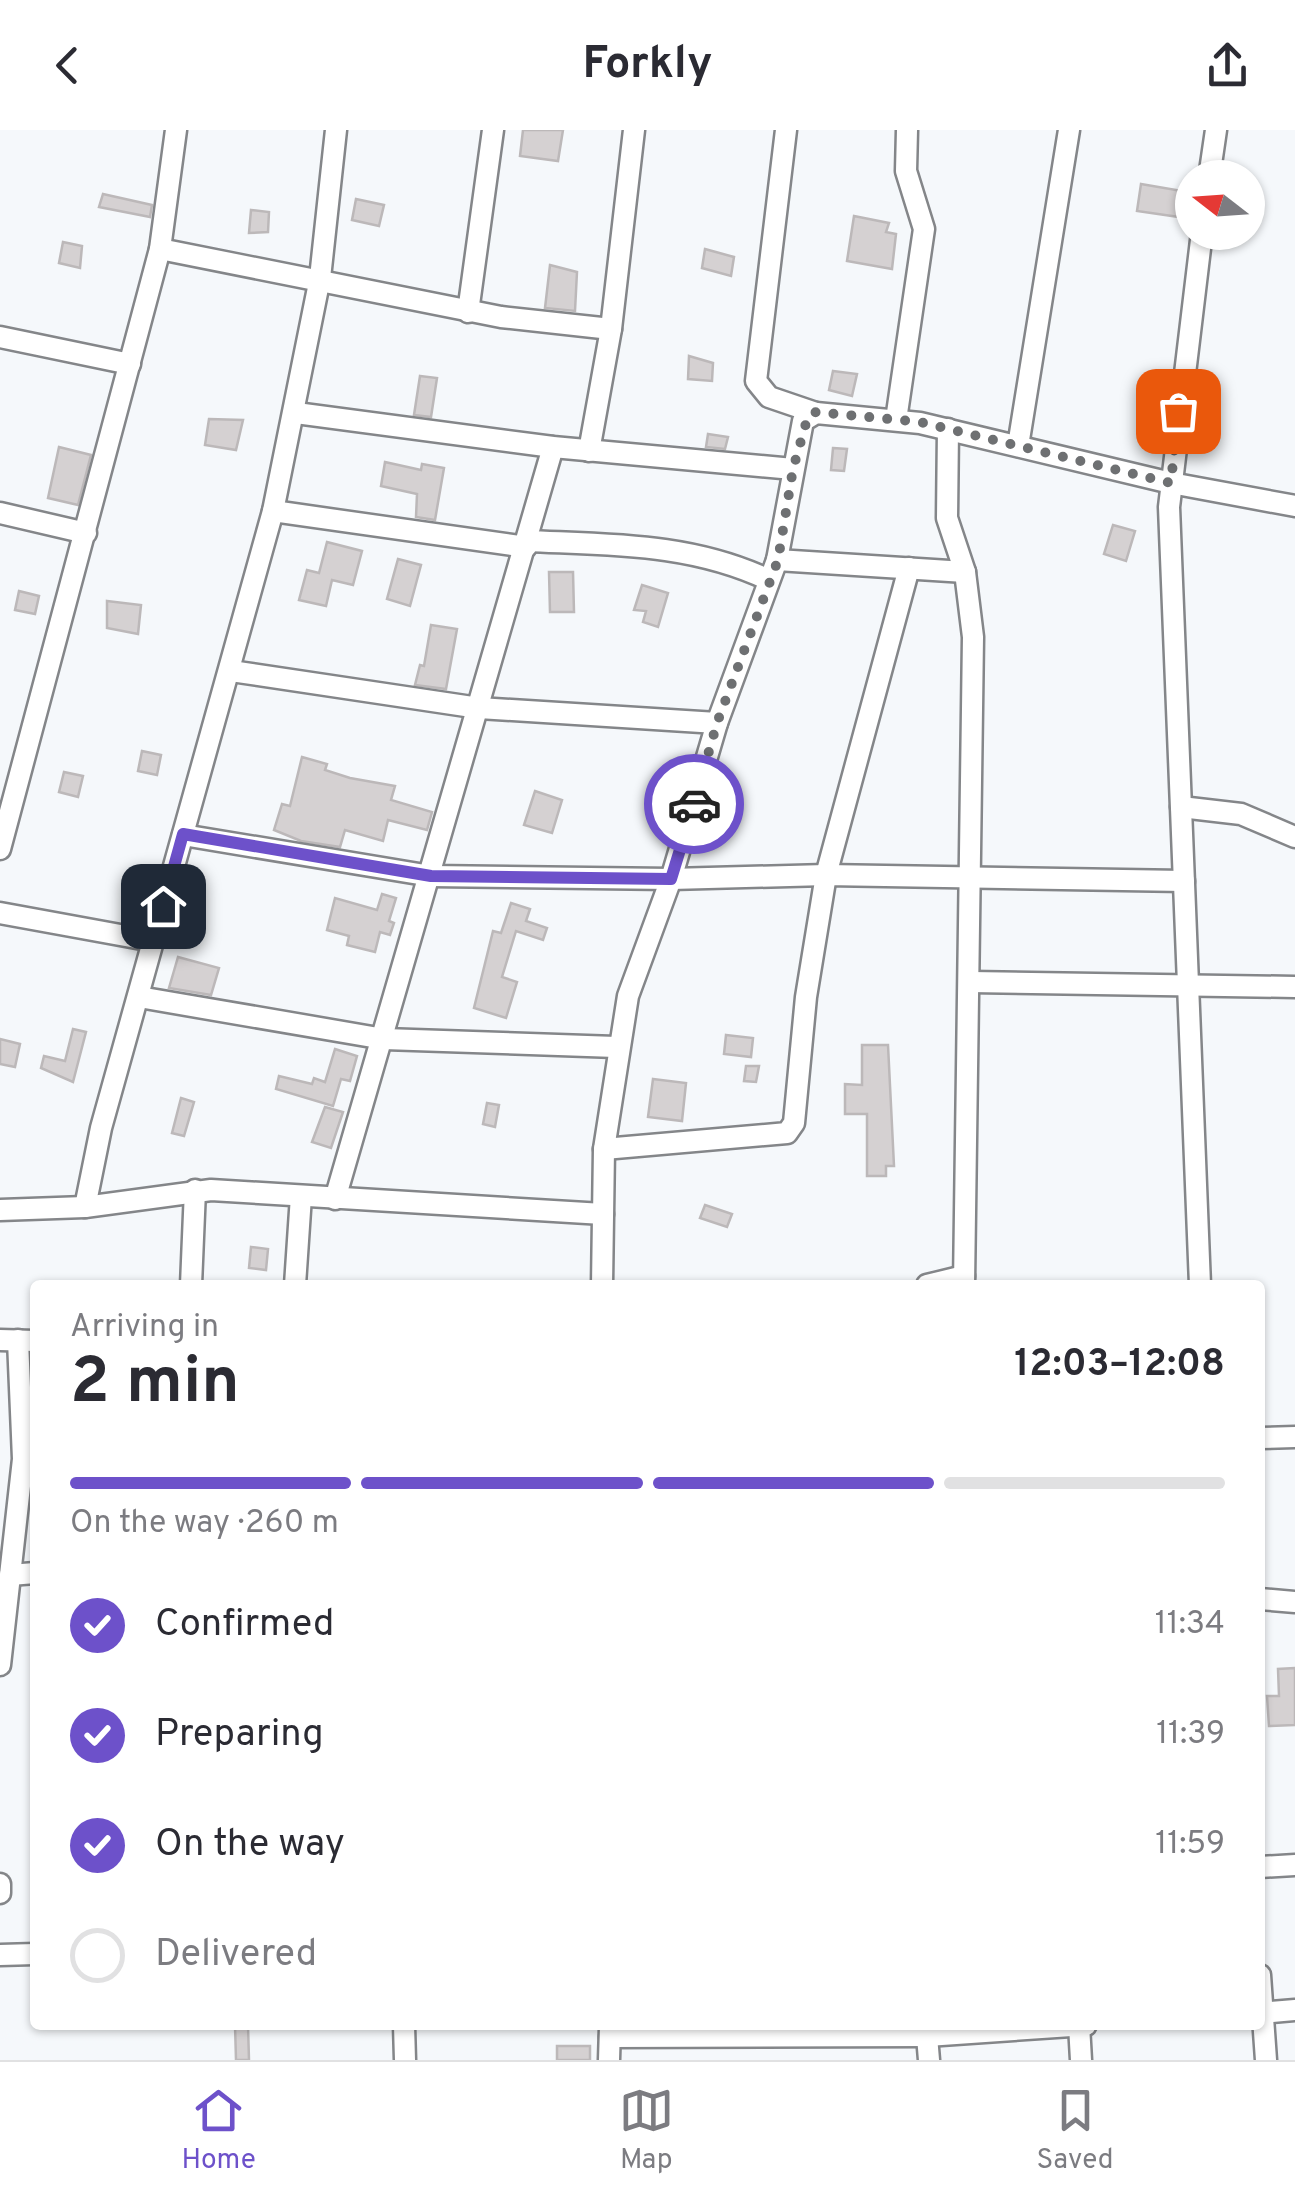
<!DOCTYPE html>
<meta charset="utf-8">
<style>
:root{--surface:#fff;--page:#f7f7f7;--text:#2b2b33;--muted:#7c7c81;--line:#e1e1e2;--accent:#6d51ca}
body{margin:0;font-family:Overpass,sans-serif;background:var(--page);color:var(--text);height:100vh;display:flex;flex-direction:column;font-size:38px;white-space:nowrap}
*{box-sizing:border-box;margin:0}
p{font-size:32px;color:var(--muted)}
.icon{flex:none;width:55px;height:55px;fill:none;stroke:currentColor;stroke-width:2;stroke-linecap:round;stroke-linejoin:round}
.map{position:relative;flex:1;overflow:hidden}
.side{position:absolute;left:30px;top:1150px;width:1235px;height:750px;display:flex;flex-direction:column;background:var(--surface);border-radius:10px;box-shadow:0 2px 8px #0004}
.side>*{flex:none}
.needle{width:65px;rotate:287deg}
.controls{position:absolute;left:1175px;top:30px;display:grid;gap:20px}
.controls a{display:grid;place-items:center;width:90px;height:90px;border-radius:50%;background:var(--surface);box-shadow:0 2px 8px #0004;font-size:50px}
.pin{position:absolute;display:grid;place-items:center;width:85px;height:85px;color:#fff;margin:-42px;border-radius:20px;box-shadow:0 5px 15px #0006}
.courier{position:absolute;display:grid;place-items:center;width:100px;height:100px;margin:-50px;border:8px solid #6d51ca;border-radius:50%;background:#fff;color:#222;box-shadow:0 2px 12px #0007}
.head em{font-style:normal;font-weight:700}
.head div{display:flex;flex-direction:column-reverse}
.head{display:flex;align-items:center;justify-content:space-between;height:170px;padding:0 40px}
h1{font-size:65px;font-weight:700;line-height:75px}
.bar{display:grid;grid-template-columns:repeat(4,1fr);gap:15px 10px;align-content:center;height:120px;padding:0 40px}
.bar i{height:12px;border-radius:8px;background:var(--line)}
.bar .selected{background:var(--accent)}
.bar p{grid-column:span 4}
ol{padding:0 40px;list-style:none}
li{display:flex;align-items:center;gap:30px;height:110px}
li p{margin-inline-start:auto}
li .icon{padding:10px;border-radius:50%;background:var(--accent);color:#fff;stroke-width:4}
li:last-child{color:var(--muted)}
li i{width:55px;height:55px;border:5px solid var(--line);border-radius:50%}
header{display:flex;justify-content:space-between;align-items:center;height:130px;padding:0 40px;background:var(--surface);font-size:45px;font-weight:700}
.tab-bar{display:flex;justify-content:space-around;align-items:center;height:140px;border-top:2px solid var(--line);background:var(--surface);font-size:28px;color:var(--muted)}
.tab-bar a{display:grid;justify-items:center;gap:5px}
.tab-bar .selected{color:var(--accent)}
.map>svg:first-child{display:block}
</style>
<header><svg class="icon" aria-label="back" viewBox="0 0 24 24"><path d="M15 5l-7 7 7 7"/></svg>Forkly<svg class="icon" aria-label="share" viewBox="0 0 24 24"><path d="M12 15V3M7 8l5-5 5 5M5 13v7h14v-7"/></svg></header>
<div class="map">
<svg width="1295" height="1930" viewBox="0 0 1295 1930">
<rect width="100%" height="100%" fill="#f5f8fb"/>
<g fill="#d5d1d2" stroke="#bcb8b9" stroke-width="2.5">
<polygon points="523,0 563,0 558,31 520,26"/>
<polygon points="1141,54 1182,61 1179,87 1137,81"/>
<polygon points="103,64 152,75 150,87 99,77"/>
<polygon points="356,69 384,75 379,96 352,90"/>
<polygon points="251,80 269,82 268,102 249,103"/>
<polygon points="854,86 889,93 886,102 896,104 892,139 847,131"/>
<polygon points="63,112 82,116 80,138 59,133"/>
<polygon points="705,119 734,127 731,146 702,138"/>
<polygon points="550,135 577,142 575,181 545,178"/>
<polygon points="689,226 713,233 712,251 688,249"/>
<polygon points="833,241 857,244 852,266 829,260"/>
<polygon points="420,246 437,248 431,287 414,285"/>
<polygon points="209,289 243,290 236,320 205,315"/>
<polygon points="708,304 728,307 725,319 706,317"/>
<polygon points="59,317 91,325 78,375 48,368"/>
<polygon points="833,318 847,319 844,341 831,340"/>
<polygon points="385,332 421,340 422,334 444,338 435,390 416,387 417,364 381,356"/>
<polygon points="1113,395 1135,401 1126,431 1104,424"/>
<polygon points="327,412 362,421 353,455 332,450 326,476 299,470 307,440 319,443"/>
<polygon points="398,429 421,435 410,476 387,469"/>
<polygon points="549,442 573,442 574,482 550,482"/>
<polygon points="642,455 668,463 658,497 643,492 646,481 634,480"/>
<polygon points="19,461 39,466 35,484 15,480"/>
<polygon points="107,471 141,475 138,504 107,498"/>
<polygon points="431,495 457,499 446,559 415,555 420,535 424,536"/>
<polygon points="142,621 161,625 157,645 138,641"/>
<polygon points="302,627 327,634 325,640 350,648 395,656 391,670 432,682 427,700 388,690 383,711 345,700 340,717 301,711 274,700 282,674 290,676"/>
<polygon points="64,642 83,646 78,667 59,662"/>
<polygon points="535,661 562,670 552,703 524,695"/>
<polygon points="382,764 396,768 389,791 394,793 390,805 380,802 375,822 347,815 349,806 327,800 335,768 377,780"/>
<polygon points="511,773 530,779 526,791 547,798 543,810 516,801 502,847 517,852 506,888 474,878 493,801 501,803"/>
<polygon points="178,827 219,838 211,865 169,858"/>
<polygon points="73,899 86,902 73,952 41,938 44,926 65,931"/>
<polygon points="726,905 753,908 751,927 724,924"/>
<polygon points="0,909 20,914 15,937 0,934"/>
<polygon points="862,915 888,915 894,1036 886,1036 886,1046 867,1046 867,984 845,984 845,954 862,955"/>
<polygon points="335,919 357,926 350,951 341,949 333,976 276,959 279,946 312,954 314,948 325,952"/>
<polygon points="746,936 759,936 756,952 744,951"/>
<polygon points="653,949 686,953 682,991 648,987"/>
<polygon points="181,968 194,972 184,1006 172,1003"/>
<polygon points="487,973 499,975 495,997 483,994"/>
<polygon points="325,977 343,982 331,1018 312,1012"/>
<polygon points="705,1075 732,1084 727,1097 700,1088"/>
<polygon points="251,1117 268,1119 266,1140 249,1138"/>
<polygon points="1295,1538 1295,1595 1269,1596 1267,1566 1279,1566 1278,1539"/>
<polygon points="235,1895 248,1895 249,1930 236,1930"/>
<rect x="557" y="1916" width="33" height="14"/>
</g>
<g fill="none" stroke-linecap="round" stroke-linejoin="round">
<defs>
<g id="minor">
<polyline points="786,0 756,251 769,267 816,283"/>
<polyline points="1209,48 1216,0"/>
<polyline points="160,119 501,187 611,199"/>
<polyline points="468,182 493,0"/>
<polyline points="0,207 130,234"/>
<polyline points="296,283 553,317 793,339"/>
<polyline points="896,290 924,99 906,41 907,0"/>
<polyline points="948,299 947,388 965,442 973,507 964,1155"/>
<polyline points="1018,316 1069,0"/>
<polyline points="589,321 611,199 634,0"/>
<polyline points="273,381 526,417"/>
<polyline points="0,383 86,403"/>
<path d="M527,411C612,415 691,413 769,450"/>
<polyline points="777,430 965,442"/>
<polyline points="231,541 479,578 717,593"/>
<polyline points="1181,677 1241,684 1295,707"/>
<polyline points="183,705 431,746 671,749 826,745 1184,751"/>
<polyline points="0,719 160,119 176,0"/>
<polyline points="0,783 153,811"/>
<polyline points="971,852 1295,857"/>
<polyline points="139,867 384,909 616,917"/>
<polyline points="604,1019 787,1003 794,993 806,867 826,745 909,438"/>
<polyline points="335,1069 553,317"/>
<polyline points="85,1077 101,998 273,381 320,148 336,0"/>
<polyline points="0,1080 85,1077 211,1060 603,1084"/>
<polyline points="191,1155 195,1060"/>
<polyline points="295,1155 301,1066"/>
<polyline points="602,1155 604,1019 628,866 671,749 717,593 777,430 803,291 816,283 920,293 1171,353 1295,376"/>
<polyline points="927,1155 964,1146"/>
<polyline points="1200,1155 1169,377 1202,102"/>
<polyline points="0,1210 35,1211"/>
<polyline points="1260,1308 1295,1307"/>
<polyline points="10,1445 35,1443"/>
<polyline points="1260,1469 1295,1472"/>
<polyline points="0,1535 23,1329 18,1210"/>
<polyline points="1260,1737 1295,1735"/>
<polyline points="0,1754 0,1763"/>
<polyline points="0,1825 35,1824"/>
<polyline points="1260,1845 1266,1930"/>
<polyline points="1260,1883 1295,1880"/>
<polyline points="404,1895 405,1930"/>
<polyline points="1079,1895 1081,1930"/>
<polyline points="927,1906 929,1930"/>
<polyline points="610,1907 927,1906 1086,1895"/>
<polyline points="609,1930 610,1897"/>
</g>
</defs>
<use href="#minor" stroke="#848689" stroke-width="25"/>
<use href="#minor" stroke="#fff" stroke-width="20"/>
</g>
<g fill="none" stroke-linecap="round" stroke-linejoin="round">
<polyline stroke="#6e7072" stroke-width="10" stroke-dasharray="0 18" points="694,674 717,593 778,430 793,339 808,286 816,282 920,292 1171,353 1178,281"/>
<polyline stroke="#6d51ca" stroke-width="12" points="163,776 183,704 431,746 671,749 694,674"/>
</g>
</svg>
<div class="controls">
<a><svg class="needle" viewBox="-14 -14 28 28"><path d="M0-13l5 13h-10z" fill="#e53935"/><path d="M0 13l5-13h-10z" fill="#7c7c81"/></svg></a>
</div>
<div class="pin" style="left:1178px;top:281px;background:#ea580c"><svg class="icon" aria-label="bag" viewBox="0 0 24 24"><path d="M5 8h14l-1 12H6zM9 8a3 3 0 0 1 6 0"/></svg></div>
<div class="pin" style="left:163px;top:776px;background:#1f2937"><svg class="icon" aria-label="home" viewBox="0 0 24 24"><path d="M3 11l9-7 9 7M6 9v11h12V9"/></svg></div>
<div class="courier" style="left:694px;top:674px"><svg class="icon" aria-label="car" viewBox="0 0 24 24"><path d="M5 17H2v-5l4-1 3-4h7l3 4 3 1v5h-3M9 17h6M6 11h13"/><circle cx="7" cy="17" r="2"/><circle cx="17" cy="17" r="2"/></svg></div>
<section class="side">
<div class="head"><div><h1>2 min</h1><p>Arriving in</p></div><em>12:03–12:08</em></div>
<div class="bar"><i class="selected"></i><i class="selected"></i><i class="selected"></i><i></i><p>On the way · 260 m</p></div>
<ol>
<li><svg class="icon" aria-label="check" viewBox="0 0 24 24"><path d="M5 12l5 5 9-10"/></svg>Confirmed<p>11:34</p></li>
<li><svg class="icon" aria-label="check" viewBox="0 0 24 24"><path d="M5 12l5 5 9-10"/></svg>Preparing<p>11:39</p></li>
<li><svg class="icon" aria-label="check" viewBox="0 0 24 24"><path d="M5 12l5 5 9-10"/></svg>On the way<p>11:59</p></li>
<li><i></i>Delivered</li>
</ol>
</section>
</div>
<nav class="tab-bar">
<a class="selected"><svg class="icon" aria-label="home" viewBox="0 0 24 24"><path d="M3 11l9-7 9 7M6 9v11h12V9"/></svg>Home</a>
<a><svg class="icon" aria-label="map" viewBox="0 0 24 24"><path d="M3 6l6-2 6 2 6-2v14l-6 2-6-2-6 2zM9 4v14M15 6v14"/></svg>Map</a>
<a><svg class="icon" aria-label="saved" viewBox="0 0 24 24"><path d="M7 4h10v16l-5-4-5 4z"/></svg>Saved</a>
</nav>
